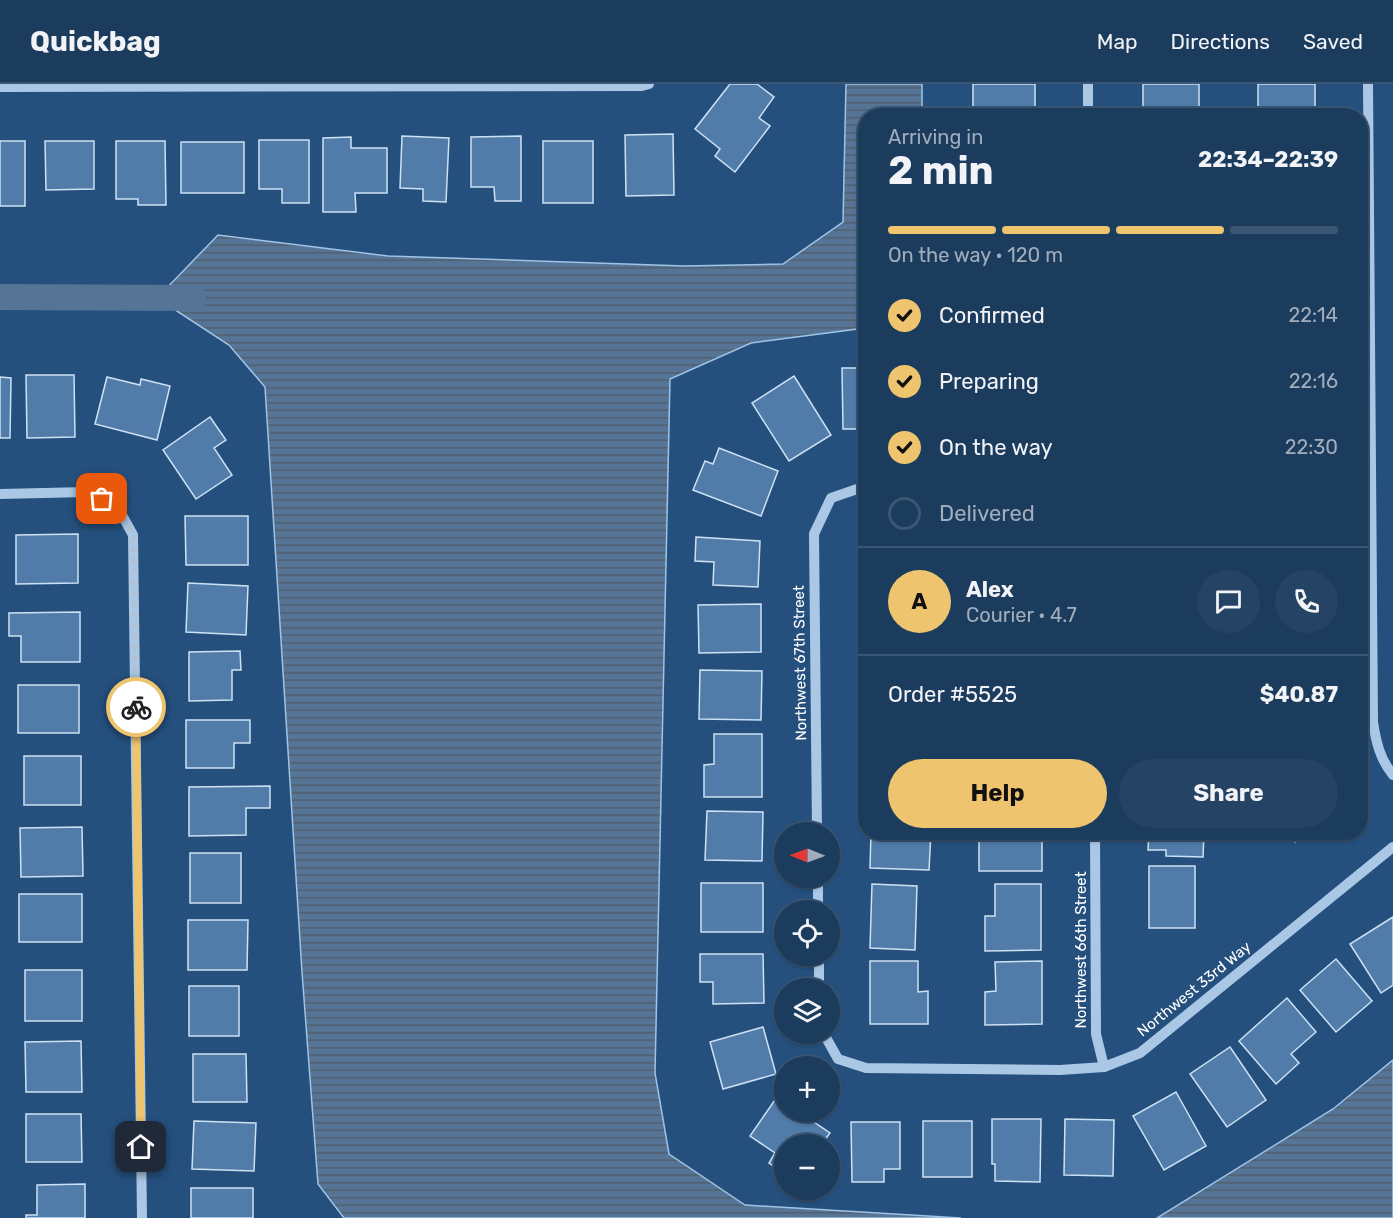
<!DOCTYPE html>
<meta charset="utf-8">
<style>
:root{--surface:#1c3c5e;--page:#254364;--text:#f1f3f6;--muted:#a0adbc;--line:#3a5673;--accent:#efc46f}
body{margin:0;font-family:Rubik,sans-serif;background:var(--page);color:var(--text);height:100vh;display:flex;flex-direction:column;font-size:22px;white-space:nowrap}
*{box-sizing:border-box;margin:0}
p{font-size:20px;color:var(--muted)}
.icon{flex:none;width:33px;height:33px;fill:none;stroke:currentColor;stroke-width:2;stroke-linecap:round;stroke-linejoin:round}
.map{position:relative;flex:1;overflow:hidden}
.details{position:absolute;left:858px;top:24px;width:510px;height:732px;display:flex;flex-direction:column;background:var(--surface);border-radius:24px;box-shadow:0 2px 4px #0004,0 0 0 2px var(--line)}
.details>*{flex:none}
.needle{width:39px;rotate:271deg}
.tools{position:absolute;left:774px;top:738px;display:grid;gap:12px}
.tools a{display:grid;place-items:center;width:66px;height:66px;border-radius:50%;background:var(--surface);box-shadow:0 2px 4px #0004,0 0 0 2px var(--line);font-size:30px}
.pin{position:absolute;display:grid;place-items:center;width:51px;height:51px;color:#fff;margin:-26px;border-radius:12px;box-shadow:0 3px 9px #0006}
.courier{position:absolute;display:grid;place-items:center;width:60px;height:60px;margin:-30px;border:4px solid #efc46f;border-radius:50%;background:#fff;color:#222;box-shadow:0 2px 8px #0007}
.head em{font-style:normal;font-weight:700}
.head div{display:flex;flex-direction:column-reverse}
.head{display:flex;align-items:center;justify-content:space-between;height:102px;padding:0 30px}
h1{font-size:39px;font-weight:700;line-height:45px}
.bar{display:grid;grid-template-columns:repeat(4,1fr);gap:9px 6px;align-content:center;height:72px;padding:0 30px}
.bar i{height:8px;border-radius:4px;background:var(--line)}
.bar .active{background:var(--accent)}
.bar p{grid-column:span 4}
.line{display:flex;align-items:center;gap:15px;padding:0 30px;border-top:2px solid var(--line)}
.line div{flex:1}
.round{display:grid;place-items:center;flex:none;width:63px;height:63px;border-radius:32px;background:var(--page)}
ol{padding:0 30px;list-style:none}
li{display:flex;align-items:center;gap:18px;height:66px}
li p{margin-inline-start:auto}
li .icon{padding:6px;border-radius:50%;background:var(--accent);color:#111;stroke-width:4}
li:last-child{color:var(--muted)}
li i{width:33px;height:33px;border:3px solid var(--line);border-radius:50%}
.primary-button{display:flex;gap:12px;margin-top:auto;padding:12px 30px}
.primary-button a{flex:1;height:69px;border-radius:36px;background:var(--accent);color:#111;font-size:24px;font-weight:700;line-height:69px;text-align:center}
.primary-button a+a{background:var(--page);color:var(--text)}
header{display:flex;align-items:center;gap:36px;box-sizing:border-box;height:84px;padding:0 30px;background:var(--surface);border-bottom:2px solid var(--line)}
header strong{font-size:28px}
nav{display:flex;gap:33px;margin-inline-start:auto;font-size:21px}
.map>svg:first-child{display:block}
</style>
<header>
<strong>Quickbag</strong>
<nav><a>Map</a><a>Directions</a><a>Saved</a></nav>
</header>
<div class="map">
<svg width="1393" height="1134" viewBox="0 0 1393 1134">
<defs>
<pattern id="water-rules" width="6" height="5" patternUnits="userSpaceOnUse" patternTransform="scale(1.5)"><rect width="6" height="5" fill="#567596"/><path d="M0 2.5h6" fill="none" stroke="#505e6d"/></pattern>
</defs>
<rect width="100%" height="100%" fill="#25507e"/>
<g fill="url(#water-rules)" stroke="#9fc3e6" stroke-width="1.5">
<polygon points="846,0 922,0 922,31 866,32 865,244 751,259 670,295 655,989 669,1070 745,1121 961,1134 344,1134 318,1100 302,888 265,303 229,261 157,214 218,151 388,172 684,182 783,180 843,138"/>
<polygon points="1393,976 1393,1134 1157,1134 1333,1025"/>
</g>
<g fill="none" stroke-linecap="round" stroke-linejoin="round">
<polyline stroke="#567596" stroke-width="26" points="0,213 193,214"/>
</g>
<g fill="#517ca9" stroke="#cde1f5" stroke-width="1.5">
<polygon points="730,0 757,0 774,13 759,34 770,42 735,88 715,72 720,65 695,45"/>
<rect x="973" y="0" width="62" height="32"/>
<rect x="1143" y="0" width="56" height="32"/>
<rect x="1258" y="0" width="57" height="32"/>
<polygon points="673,50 674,111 626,112 625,51"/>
<polygon points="402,52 449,54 446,118 423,117 423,105 400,104"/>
<polygon points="521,52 521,117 495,117 494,103 471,103 471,53"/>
<polygon points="351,53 351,64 387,64 387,109 355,109 356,128 323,128 323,54"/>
<polygon points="259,56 309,56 309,119 282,119 282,105 259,105"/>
<rect x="0" y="57" width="25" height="65"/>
<polygon points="45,57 94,57 94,105 46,106"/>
<polygon points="116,57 165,57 166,121 138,121 138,115 116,115"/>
<rect x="543" y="57" width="50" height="62"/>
<rect x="181" y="58" width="63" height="51"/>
<polygon points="863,264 866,264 866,345 843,345 842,284 863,284"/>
<polygon points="26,291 74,291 75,353 27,354"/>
<polygon points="794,292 831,351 789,377 752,319"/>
<polygon points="0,293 11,294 10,354 0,354"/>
<polygon points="107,293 140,301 141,295 170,302 157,356 95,340"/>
<polygon points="210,333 226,356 214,364 232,391 196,415 163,366"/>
<polygon points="719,364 778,387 761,432 693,406 705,377 713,380"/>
<polygon points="185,432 248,432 248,481 186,481"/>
<polygon points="78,450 78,499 16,500 16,451"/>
<polygon points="696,453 760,457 758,503 713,501 714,478 695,477"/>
<polygon points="188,499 248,502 246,551 186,548"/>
<polygon points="761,520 761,568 699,569 698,521"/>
<polygon points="80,528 80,578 21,578 21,552 9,552 9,529"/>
<polygon points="240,567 241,586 232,586 232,616 189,617 189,568"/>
<polygon points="700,586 762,587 761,636 699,635"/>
<rect x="18" y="601" width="61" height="48"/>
<polygon points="186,636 250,636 250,659 234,659 234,684 186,684"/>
<polygon points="714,650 762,650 762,713 704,713 704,681 714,680"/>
<rect x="24" y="672" width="57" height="49"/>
<polygon points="270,702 270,724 246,724 246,751 189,752 189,703"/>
<polygon points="707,727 763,728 762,777 705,776"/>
<polygon points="82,743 83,792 21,793 20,744"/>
<polygon points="871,748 931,748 929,786 870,784"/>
<rect x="979" y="748" width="63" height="39"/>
<polygon points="1149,748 1204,748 1203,773 1166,772 1166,766 1148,766"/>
<polygon points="1290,748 1312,748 1295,758"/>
<rect x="190" y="769" width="51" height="50"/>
<rect x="1149" y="782" width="46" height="62"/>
<rect x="701" y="799" width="62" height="49"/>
<polygon points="872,800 917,802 915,866 870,864"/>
<polygon points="995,800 1041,800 1041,866 985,867 985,832 995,832"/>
<rect x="19" y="810" width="63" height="48"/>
<polygon points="1393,833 1393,901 1381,909 1350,860"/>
<polygon points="188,836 248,836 247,886 188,886"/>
<polygon points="700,870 763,870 764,919 713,920 713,898 700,898"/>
<polygon points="1336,875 1372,917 1336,948 1300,906"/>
<polygon points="870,877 918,877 918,908 928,907 928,940 870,940"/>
<polygon points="1042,877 1042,940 985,941 985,908 996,907 995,878"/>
<rect x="25" y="886" width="57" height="51"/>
<rect x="189" y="902" width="50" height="50"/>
<polygon points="1287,914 1316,948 1291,970 1299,979 1276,1000 1239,957"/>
<polygon points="763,943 776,990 723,1005 710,958"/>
<polygon points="81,957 82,1008 26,1008 25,958"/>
<polygon points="1230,963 1266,1016 1227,1043 1190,990"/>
<polygon points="193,970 246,970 247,1018 193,1018"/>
<polygon points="1176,1008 1206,1062 1164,1086 1133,1032"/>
<polygon points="777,1013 784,1018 784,1028 799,1028 830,1049 822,1060 784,1060 784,1089 769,1079 775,1069 750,1052"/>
<polygon points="26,1030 81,1030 82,1078 26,1078"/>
<polygon points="992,1035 1041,1035 1040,1098 995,1097 995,1080 992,1080"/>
<polygon points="1065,1035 1114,1036 1113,1092 1064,1091"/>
<polygon points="194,1037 256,1039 254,1087 192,1085"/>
<rect x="923" y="1037" width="49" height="56"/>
<polygon points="851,1038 900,1038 900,1085 884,1085 884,1098 852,1098"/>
<polygon points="85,1100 85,1134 26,1134 26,1131 37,1131 37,1101"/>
<rect x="191" y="1104" width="62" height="30"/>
</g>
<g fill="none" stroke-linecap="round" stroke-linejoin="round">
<g stroke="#aac8e6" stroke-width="10">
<polyline points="1088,0 1088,32"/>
<path d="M1368,0L1373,638C1376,658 1380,675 1393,691"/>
<polyline points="0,3 642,2 649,0"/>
<polyline points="0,410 87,408 117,422 133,451 142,1134"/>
<polyline points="817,748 814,450 831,414 866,402"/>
<polyline points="1095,748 1096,950 1104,983"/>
<polyline points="818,794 818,826"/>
<polyline points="819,872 819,904"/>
<polyline points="824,950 838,975 866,984 1060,986 1104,983 1140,969 1393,763"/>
</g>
</g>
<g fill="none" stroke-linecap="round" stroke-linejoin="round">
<polyline stroke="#b3c2d2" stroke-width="6" stroke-dasharray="0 10.8" points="102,415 117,422 133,451 136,623"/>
<polyline stroke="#efc46f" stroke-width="8" points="136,623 141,1063"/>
</g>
<g text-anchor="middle" stroke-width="4.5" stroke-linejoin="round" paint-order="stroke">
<g font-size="15" fill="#fff" stroke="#25507e">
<text transform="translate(800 579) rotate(-91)" y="5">Northwest 67th Street</text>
<text transform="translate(1081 866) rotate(-90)" y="5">Northwest 66th Street</text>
<text transform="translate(1194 905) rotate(-39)" y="5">Northwest 33rd Way</text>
</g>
</g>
</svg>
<div class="tools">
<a><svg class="needle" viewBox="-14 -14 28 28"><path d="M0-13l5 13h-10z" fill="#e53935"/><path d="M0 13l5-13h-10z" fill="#a0adbc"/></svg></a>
<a><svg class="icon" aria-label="locate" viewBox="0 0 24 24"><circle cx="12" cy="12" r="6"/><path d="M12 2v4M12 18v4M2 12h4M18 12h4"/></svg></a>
<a><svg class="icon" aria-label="layers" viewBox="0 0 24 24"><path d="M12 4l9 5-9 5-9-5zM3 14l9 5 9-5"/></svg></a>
<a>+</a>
<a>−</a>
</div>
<div class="pin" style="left:102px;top:415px;background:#ea580c"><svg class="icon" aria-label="bag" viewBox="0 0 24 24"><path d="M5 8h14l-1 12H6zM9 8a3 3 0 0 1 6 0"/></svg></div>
<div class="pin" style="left:141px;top:1063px;background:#1f2937"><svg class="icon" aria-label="home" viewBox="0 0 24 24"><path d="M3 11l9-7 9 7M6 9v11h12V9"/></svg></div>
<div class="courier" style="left:136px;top:623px"><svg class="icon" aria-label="bike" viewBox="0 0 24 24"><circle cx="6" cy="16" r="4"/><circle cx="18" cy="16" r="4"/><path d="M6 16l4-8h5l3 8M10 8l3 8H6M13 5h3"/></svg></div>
<section class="details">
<div class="head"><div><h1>2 min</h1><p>Arriving in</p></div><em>22:34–22:39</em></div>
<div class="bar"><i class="active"></i><i class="active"></i><i class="active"></i><i></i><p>On the way · 120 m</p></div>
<ol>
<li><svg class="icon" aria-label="check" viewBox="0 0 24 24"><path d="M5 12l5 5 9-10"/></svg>Confirmed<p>22:14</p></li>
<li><svg class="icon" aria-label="check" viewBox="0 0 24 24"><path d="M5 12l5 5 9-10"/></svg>Preparing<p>22:16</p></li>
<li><svg class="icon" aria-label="check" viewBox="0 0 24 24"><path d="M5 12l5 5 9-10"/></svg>On the way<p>22:30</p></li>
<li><i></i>Delivered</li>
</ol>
<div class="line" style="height:108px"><b class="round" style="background:var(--accent);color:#111">A</b><div><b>Alex</b><p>Courier · 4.7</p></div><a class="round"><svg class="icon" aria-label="chat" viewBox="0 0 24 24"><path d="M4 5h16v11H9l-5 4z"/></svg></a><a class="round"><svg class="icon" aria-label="phone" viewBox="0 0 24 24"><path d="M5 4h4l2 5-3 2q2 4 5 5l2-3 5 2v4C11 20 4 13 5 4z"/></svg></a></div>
<div class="line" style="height:78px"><div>Order #5525</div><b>$40.87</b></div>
<div class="primary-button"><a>Help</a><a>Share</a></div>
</section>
</div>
